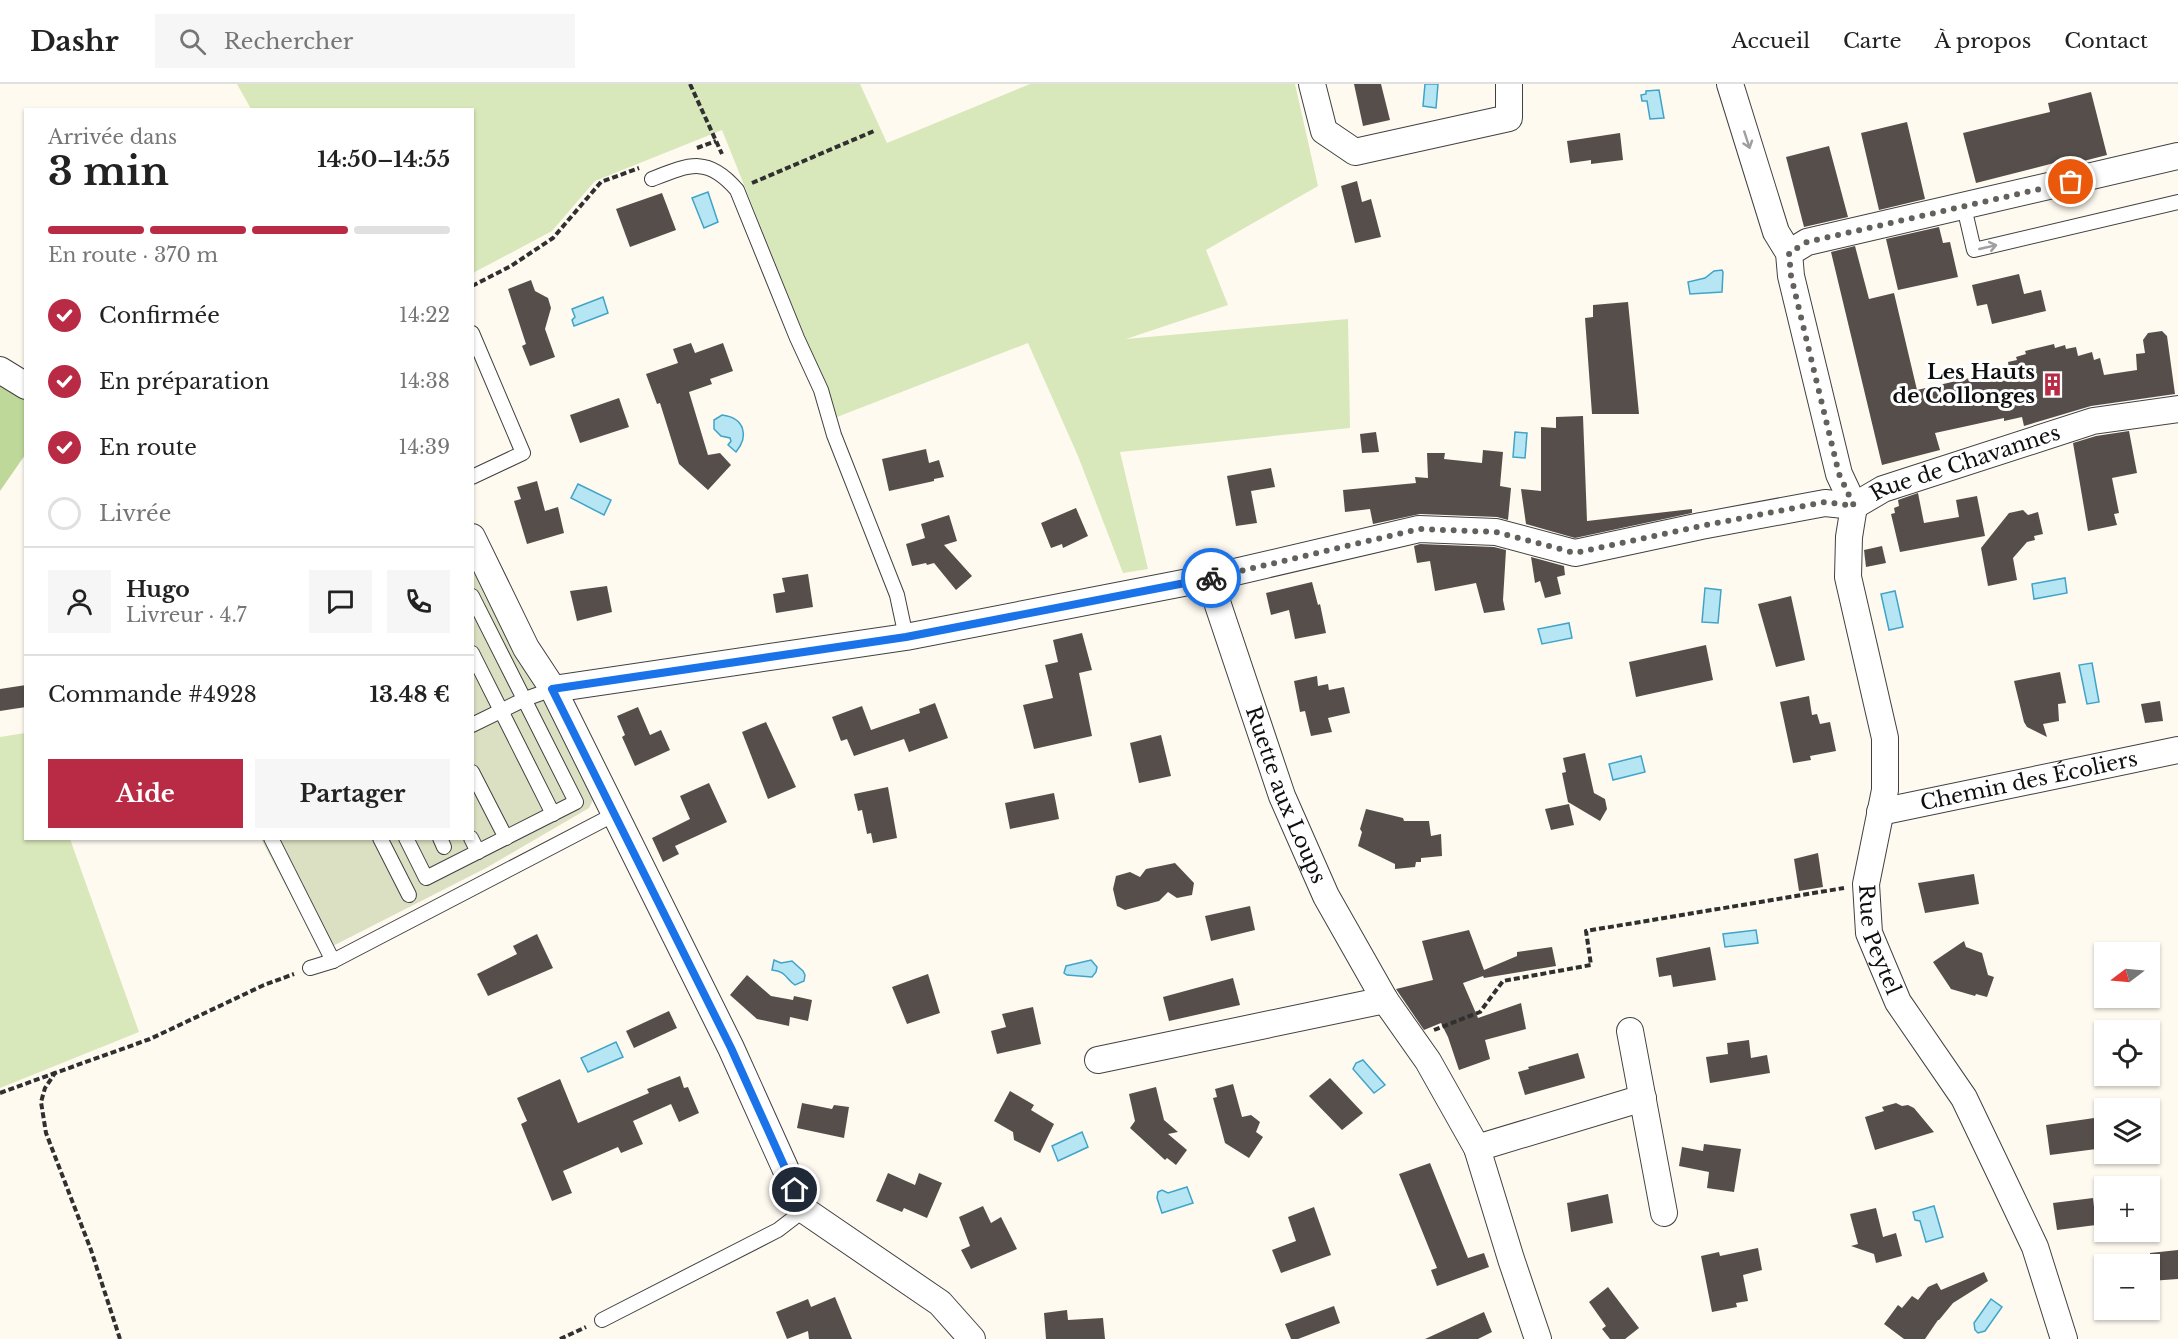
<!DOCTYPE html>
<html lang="fr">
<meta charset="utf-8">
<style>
:root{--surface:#fff;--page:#f6f6f6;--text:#222;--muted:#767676;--line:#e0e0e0;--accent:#b92b45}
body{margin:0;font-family:"Libre Baskerville",serif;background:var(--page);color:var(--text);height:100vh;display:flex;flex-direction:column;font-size:22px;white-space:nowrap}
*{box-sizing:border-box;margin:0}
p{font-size:20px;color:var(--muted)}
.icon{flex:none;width:33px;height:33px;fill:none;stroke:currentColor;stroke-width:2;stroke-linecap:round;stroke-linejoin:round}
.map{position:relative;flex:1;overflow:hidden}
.side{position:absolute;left:24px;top:24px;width:450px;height:732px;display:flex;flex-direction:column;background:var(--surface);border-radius:0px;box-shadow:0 2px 4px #0004}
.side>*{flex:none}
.needle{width:39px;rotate:254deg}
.fabs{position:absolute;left:2094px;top:858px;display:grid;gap:12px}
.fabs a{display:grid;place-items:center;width:66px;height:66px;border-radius:0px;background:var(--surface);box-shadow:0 2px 4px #0004;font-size:30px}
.pin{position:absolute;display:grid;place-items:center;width:51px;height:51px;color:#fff;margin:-26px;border:3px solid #fff;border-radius:50%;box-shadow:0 2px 6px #0007}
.courier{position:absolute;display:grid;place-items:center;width:60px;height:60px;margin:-30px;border:4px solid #1a73e8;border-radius:50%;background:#fff;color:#222;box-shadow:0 2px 8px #0007}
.summary em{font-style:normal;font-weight:700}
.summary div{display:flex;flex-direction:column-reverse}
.summary{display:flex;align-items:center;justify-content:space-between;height:102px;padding:0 24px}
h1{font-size:39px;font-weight:700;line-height:45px}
.bar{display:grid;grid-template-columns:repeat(4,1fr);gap:9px 6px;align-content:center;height:72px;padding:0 24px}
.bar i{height:8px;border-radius:4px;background:var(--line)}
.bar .active{background:var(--accent)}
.bar p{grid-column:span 4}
.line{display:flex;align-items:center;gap:15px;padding:0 24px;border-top:2px solid var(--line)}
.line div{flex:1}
.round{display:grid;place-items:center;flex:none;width:63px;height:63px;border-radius:0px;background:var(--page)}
ol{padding:0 24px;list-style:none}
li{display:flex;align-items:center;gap:18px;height:66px}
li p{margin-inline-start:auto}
li .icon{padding:6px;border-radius:50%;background:var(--accent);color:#fff;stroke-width:4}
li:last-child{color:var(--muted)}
li i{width:33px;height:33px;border:3px solid var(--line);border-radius:50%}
.action{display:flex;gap:12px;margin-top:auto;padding:12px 24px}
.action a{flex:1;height:69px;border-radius:0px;background:var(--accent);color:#fff;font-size:24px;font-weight:700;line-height:69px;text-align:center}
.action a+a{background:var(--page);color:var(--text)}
header{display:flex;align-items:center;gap:36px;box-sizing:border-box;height:84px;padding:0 30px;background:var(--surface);border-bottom:2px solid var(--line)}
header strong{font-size:28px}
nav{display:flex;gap:33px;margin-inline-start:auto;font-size:21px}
.search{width:420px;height:54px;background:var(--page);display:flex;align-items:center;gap:15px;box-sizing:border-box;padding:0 21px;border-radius:0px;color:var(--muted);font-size:22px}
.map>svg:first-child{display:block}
</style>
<header>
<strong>Dashr</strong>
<div class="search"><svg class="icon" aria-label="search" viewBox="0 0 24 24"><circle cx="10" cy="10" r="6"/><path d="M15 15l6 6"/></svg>Rechercher</div>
<nav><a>Accueil</a><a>Carte</a><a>À propos</a><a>Contact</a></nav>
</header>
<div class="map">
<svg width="2178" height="1255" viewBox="0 0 2178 1255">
<rect width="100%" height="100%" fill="#fefaf0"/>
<g fill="#d8e8ba">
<polygon points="237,0 860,0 887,59 1030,0 1295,0 1318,102 1206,166 1228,221 1126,255 1348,235 1350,344 1120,368 1148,485 1123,489 1078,372 1028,259 837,333 722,46 595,97 552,147 473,189 472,26 251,25"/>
<polygon points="25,649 26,754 70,755 139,948 0,1004 0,653"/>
</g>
<polygon fill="#bed89a" points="0,292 26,309 25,371 0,407"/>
<polygon fill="#dae0c1" points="473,474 593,716 589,724 486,784 321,868 261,755 472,754"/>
<g fill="#b6e5f4" stroke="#40a4c8" stroke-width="1.5">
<polygon points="1425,0 1438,0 1436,24 1423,22"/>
<polygon points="1659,6 1664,34 1650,35 1647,17 1642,17 1641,11 1646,10 1646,7"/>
<polygon points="708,108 718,138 704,144 692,114"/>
<polygon points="1722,186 1723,188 1722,208 1690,210 1688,198 1705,194 1714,187"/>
<polygon points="603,213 608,229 574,242 572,236 575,233 572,225"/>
<path d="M722,331C745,334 749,352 736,368L728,361L731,357L730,354L721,352L714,345V336Z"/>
<polygon points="1515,348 1527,349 1525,374 1513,373"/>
<polygon points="578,400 611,416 604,431 571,414"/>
<polygon points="2065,494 2067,509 2034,515 2032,500"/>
<polygon points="1705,504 1721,506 1718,539 1702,538"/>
<polygon points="1895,507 1903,543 1889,546 1881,510"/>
<polygon points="1569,539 1572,554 1542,560 1538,545"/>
<polygon points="2092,579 2099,618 2087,620 2079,581"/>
<polygon points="1641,672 1645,688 1613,696 1609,680"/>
<polygon points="1756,846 1758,859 1725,863 1723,850"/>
<path d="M774,876L781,879L792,877L803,887L805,891L804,897L795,901C786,895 786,887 772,886Z"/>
<polygon points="1091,876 1097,883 1096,888 1092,893 1067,891 1064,889 1066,882"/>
<polygon points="616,958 623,973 588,988 581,974"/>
<polygon points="1363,976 1385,1001 1374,1009 1353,985 1356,979"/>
<polygon points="1082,1048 1088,1063 1058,1077 1052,1062"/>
<polygon points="2155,1095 2158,1114 2150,1115 2150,1102 2120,1102"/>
<polygon points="1187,1103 1193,1119 1162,1129 1157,1114 1158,1108 1162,1106 1168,1109"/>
<polygon points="1934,1122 1943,1153 1926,1158 1920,1137 1915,1136 1913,1128"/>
<polygon points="1991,1215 2002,1223 1985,1247 1978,1249 1975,1246 1974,1239"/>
</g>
<g fill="#564e4b">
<polygon points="1354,0 1381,0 1390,36 1363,42"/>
<polygon points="2091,8 2107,71 2064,82 2062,77 1976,99 1963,49 2050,28 2048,19"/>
<polygon points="1907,38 1925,115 1879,126 1861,49"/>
<polygon points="1620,49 1623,76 1591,80 1591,76 1570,79 1567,57"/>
<polygon points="1829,62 1848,133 1804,143 1786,73"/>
<polygon points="1357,97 1362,118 1371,115 1381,153 1355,159 1341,102"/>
<polygon points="662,109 676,146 630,163 616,125"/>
<polygon points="1939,143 1943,159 1950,158 1958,193 1898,206 1886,155"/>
<polygon points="1855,162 1869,215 1894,209 1917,306 2009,285 2008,278 2017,276 2016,273 2026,270 2025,267 2054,260 2055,264 2065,261 2066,265 2076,263 2078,272 2092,268 2094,276 2100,274 2104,291 2137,286 2136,270 2145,269 2143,256 2148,249 2162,247 2167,252 2175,310 2091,322 2024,342 2022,333 2004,337 2004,334 1935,349 1940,366 1882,381 1831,168"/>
<polygon points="2019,190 2024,210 2041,206 2046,227 1992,240 1987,220 1977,222 1972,201"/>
<polygon points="531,196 535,207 548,214 551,224 545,245 555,273 530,282 522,262 526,260 508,205"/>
<polygon points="1628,218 1639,330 1592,330 1585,234 1593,233 1593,221"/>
<polygon points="691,259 695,269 723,259 733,287 710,295 712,300 689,308 708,371 720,369 731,381 708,406 679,380 660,319 657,320 646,290 678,279 673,265"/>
<polygon points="619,314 629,343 580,359 570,331"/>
<polygon points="1583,332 1587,437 1692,425 1692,429 1575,454 1526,440 1521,405 1541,407 1541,343 1556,344 1556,333"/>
<polygon points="2129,347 2137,389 2112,394 2119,429 2114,430 2117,441 2088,447 2073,359 2096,352"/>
<polygon points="1376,348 1379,368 1362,369 1360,350"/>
<polygon points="926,365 929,379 939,376 944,393 934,395 934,397 889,407 882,375"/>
<polygon points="1483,366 1503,368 1500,402 1511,404 1508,436 1497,433 1420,430 1373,440 1370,425 1345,428 1343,406 1416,399 1415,393 1428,394 1427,369 1445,369 1444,375 1482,379"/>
<polygon points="1271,384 1275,403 1251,407 1257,439 1236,442 1227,392"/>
<polygon points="537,397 545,427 558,423 564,449 527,460 514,417 521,415 517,403"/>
<polygon points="1918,409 1924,439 1959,433 1956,416 1977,412 1985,452 1900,468 1891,430 1895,429 1894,424 1899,422 1898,416"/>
<polygon points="1076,424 1088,452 1063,464 1062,460 1051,464 1041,439"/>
<polygon points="2023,426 2028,431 2038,428 2043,450 2034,452 2035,456 2027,458 2013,474 2017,496 1988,502 1981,464 2009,429"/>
<polygon points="949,431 957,457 944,461 972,492 956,506 934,479 927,481 926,479 912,482 906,460 925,454 921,440"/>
<polygon points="1420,460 1494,463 1506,466 1503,516 1505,526 1484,529 1476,499 1435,507 1430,477 1417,479 1414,462"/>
<polygon points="1882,462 1886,479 1866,483 1864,466"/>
<polygon points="1531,473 1564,482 1565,491 1557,493 1561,510 1545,514 1540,497 1535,499"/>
<polygon points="808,490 813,523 776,529 773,510 785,508 782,494"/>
<polygon points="1312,498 1318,521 1320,520 1326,549 1295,555 1289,526 1271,531 1266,509"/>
<polygon points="607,502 612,528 577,537 570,507"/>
<polygon points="1791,512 1805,576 1776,583 1758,520"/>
<polygon points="1082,549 1092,586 1079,589 1092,652 1034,665 1023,621 1053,614 1045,581 1058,578 1053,556"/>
<polygon points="1706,561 1713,596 1636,613 1629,578"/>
<polygon points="2060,588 2066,619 2058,620 2059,637 2043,640 2047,653 2027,643 2024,638 2014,597"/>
<polygon points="1317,592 1318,602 1328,600 1329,606 1344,603 1350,629 1328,634 1332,648 1311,652 1305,627 1300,628 1294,597"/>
<polygon points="26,601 26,623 0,627 0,605"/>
<polygon points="1809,612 1812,631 1817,630 1820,640 1830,638 1836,667 1810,672 1811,676 1793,679 1780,618"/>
<polygon points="2160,617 2163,637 2145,639 2141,620"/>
<polygon points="935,619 948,654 909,668 904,655 854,672 847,655 841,657 832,633 862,622 871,646 920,629 919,625"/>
<polygon points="638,623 650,651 661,646 670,666 635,682 622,653 625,651 617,632"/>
<polygon points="766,638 796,703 768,715 742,648"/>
<polygon points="1161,651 1171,692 1139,699 1130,659"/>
<polygon points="1585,669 1594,709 1605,715 1607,725 1600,737 1568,718 1562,689 1566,688 1563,674"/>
<polygon points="709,699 727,738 675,762 679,770 663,778 652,754 690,735 680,712"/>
<polygon points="888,703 897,754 873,759 871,749 867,750 862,726 858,727 854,710"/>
<polygon points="1054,709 1059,735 1010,745 1005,719"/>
<polygon points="1569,720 1574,741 1551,746 1545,725"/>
<polygon points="1366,725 1403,734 1404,737 1429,737 1431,752 1441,750 1442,772 1421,774 1421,778 1416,778 1415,783 1395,785 1395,780 1358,762 1362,748 1360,745"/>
<polygon points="1818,769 1823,803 1799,807 1794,775"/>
<polygon points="1175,779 1194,799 1192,811 1177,814 1168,808 1159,817 1125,826 1117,822 1113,805 1116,792 1130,788 1140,793 1146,785"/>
<polygon points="1974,790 1979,820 1925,829 1918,799"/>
<polygon points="1250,822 1255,846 1211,857 1205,832"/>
<polygon points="1469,846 1484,886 1517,872 1517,868 1552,863 1556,882 1484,894 1483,892 1463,899 1478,934 1521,919 1526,945 1485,956 1490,975 1459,986 1448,953 1441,939 1424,946 1396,905 1433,896 1422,857"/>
<polygon points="537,850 553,884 488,912 477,890 517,870 513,862"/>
<polygon points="1964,857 1966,863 1982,869 1988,891 1994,893 1987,913 1976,910 1975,912 1951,905 1933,878"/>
<polygon points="1710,863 1716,896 1673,903 1671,891 1659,893 1656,874"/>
<polygon points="928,890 940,929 907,940 892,903"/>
<polygon points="747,891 771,912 793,916 794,912 812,916 808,937 790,933 789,942 757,935 730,911"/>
<polygon points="1233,894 1240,921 1169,937 1163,913"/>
<polygon points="1033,923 1041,960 997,970 991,947 1006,943 1002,930"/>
<polygon points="669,927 677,944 634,964 626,947"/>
<polygon points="1749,956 1751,974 1767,971 1770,989 1710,999 1706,973 1728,970 1727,959"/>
<polygon points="1578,969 1585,994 1525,1011 1518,988 1529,985 1528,983"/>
<polygon points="680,992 684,1004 688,1003 699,1029 679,1038 671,1020 633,1037 643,1060 621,1069 618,1063 563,1087 572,1109 552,1117 521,1040 527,1037 517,1014 560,995 578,1039 649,1009 647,1005"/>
<polygon points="1330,994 1363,1029 1342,1046 1309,1012"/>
<polygon points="1233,1000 1242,1033 1251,1031 1260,1038 1256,1048 1263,1053 1249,1074 1225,1059 1213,1014 1217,1013 1215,1005"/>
<polygon points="1156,1003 1164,1036 1178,1048 1168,1050 1187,1066 1176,1081 1167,1074 1165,1076 1130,1044 1135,1037 1129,1010"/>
<polygon points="1010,1007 1034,1021 1031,1026 1054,1040 1040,1069 1014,1056 1013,1048 994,1037"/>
<polygon points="802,1019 832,1025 834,1021 849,1023 844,1054 797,1044"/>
<polygon points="1896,1019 1902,1022 1908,1021 1914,1024 1934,1048 1875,1066 1865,1033 1884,1027 1882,1023"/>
<polygon points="2101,1033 2101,1039 2104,1038 2104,1064 2050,1071 2046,1041"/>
<polygon points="1704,1060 1741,1065 1734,1108 1707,1104 1709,1088 1679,1082 1682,1063 1703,1067"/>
<polygon points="1430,1079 1468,1174 1484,1169 1489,1183 1437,1202 1431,1186 1437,1184 1399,1090"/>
<polygon points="888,1089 915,1101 919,1089 942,1099 927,1134 904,1124 902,1128 876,1117"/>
<polygon points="1608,1110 1613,1139 1571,1148 1567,1119"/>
<polygon points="2093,1114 2096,1141 2057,1146 2053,1119"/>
<polygon points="983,1122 991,1139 1001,1133 1017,1165 971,1185 961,1166 970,1162 959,1133"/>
<polygon points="1314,1123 1331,1171 1281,1189 1272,1166 1296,1157 1288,1133"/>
<polygon points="1876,1124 1883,1153 1896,1149 1902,1172 1876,1179 1874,1170 1851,1162 1858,1160 1850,1130"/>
<polygon points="1758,1164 1762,1186 1743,1191 1748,1217 1736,1219 1737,1223 1712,1228 1701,1172 1719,1168 1720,1172"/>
<polygon points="2178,1166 2178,1195 2150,1197 2150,1169"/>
<polygon points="1984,1188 1988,1197 1953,1219 1939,1236 1938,1236 1925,1255 1904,1255 1884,1240 1898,1221 1902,1224 1912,1212 1918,1216 1928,1203 1937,1199 1941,1206"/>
<polygon points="1608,1203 1639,1244 1625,1255 1610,1255 1602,1245 1606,1242 1589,1218"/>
<polygon points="835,1213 852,1255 809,1255 808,1247 787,1255 776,1228 808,1215 811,1223"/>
<polygon points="1334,1222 1340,1239 1298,1255 1291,1255 1285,1240"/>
<polygon points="1067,1226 1068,1236 1103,1234 1105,1255 1046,1255 1044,1229"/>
<polygon points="1484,1228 1492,1248 1478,1255 1425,1255"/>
</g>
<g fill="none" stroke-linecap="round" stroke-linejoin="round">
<defs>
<g id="lane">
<path d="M652,95C690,80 708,72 737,106L797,254L821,306L834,351L897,511L906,553"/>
<polyline points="1964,123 1974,166 2178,118"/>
<polyline points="472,249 523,369 472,393"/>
<polyline points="472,569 553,730"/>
<polyline points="472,641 525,615 553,605"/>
<polyline points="472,688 506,754"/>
<polyline points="271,754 333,877"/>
<polyline points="380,754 409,811"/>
<polyline points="406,754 426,794 576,718 472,512"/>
<polyline points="440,754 444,763"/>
<polyline points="471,754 478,768"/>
<polyline points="310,884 333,877 615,730"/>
<polyline points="602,1236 778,1146 804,1126"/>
</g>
<g id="street">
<polyline points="1312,0 1324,47 1355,68 1509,34 1509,0"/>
<polyline points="1730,0 1776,148 1789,169 1791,192 1839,390 1854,422"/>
<polyline points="1789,169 1807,158 2178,72"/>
<polyline points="0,286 26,302"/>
<path id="s1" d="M1854,422L1849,453L1848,493L1885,654V706L1866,800L1869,849L1898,918L1964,1014L2007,1104L2035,1163L2064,1255"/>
<polyline points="472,453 526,564 553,605 731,964 804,1126 940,1219 972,1255"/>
<path id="s2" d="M1209,494L1282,712L1326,812L1385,916L1428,977L1477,1064L1511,1175L1538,1255"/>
<path id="s3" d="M553,605L906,553L1209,494L1419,445L1496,448L1575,469L1701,442L1825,419L1854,422L1883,405L2093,337L2178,325"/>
<path id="s4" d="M1880,728L2178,666"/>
<polyline points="1630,947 1664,1129"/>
<polyline points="1098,976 1385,916"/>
<polyline points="1477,1064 1643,1014"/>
</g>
</defs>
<use href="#lane" stroke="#414141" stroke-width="16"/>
<use href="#street" stroke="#414141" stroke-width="28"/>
<g stroke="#303030" stroke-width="4" stroke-dasharray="6 3" stroke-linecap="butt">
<polyline points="690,0 722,70"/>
<polyline points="697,64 716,57"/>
<polyline points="752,99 874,47"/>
<polyline points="472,202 511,182 553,154 601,98 639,84"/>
<polyline points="1434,946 1480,928 1503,897 1591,881 1586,847 1844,804"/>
<polyline points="0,1009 55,989"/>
<polyline points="120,1255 91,1166 46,1049 41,1018 45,1004 55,989 150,955 264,901 294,890"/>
<polyline points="560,1255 586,1243"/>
</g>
<use href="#lane" stroke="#fff" stroke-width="14"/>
<use href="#street" stroke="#fff" stroke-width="26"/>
</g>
<defs><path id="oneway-shaft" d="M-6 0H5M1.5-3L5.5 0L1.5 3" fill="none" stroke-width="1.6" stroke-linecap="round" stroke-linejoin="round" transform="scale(1.5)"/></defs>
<g stroke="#9f9f9f">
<use href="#oneway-shaft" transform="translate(1747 56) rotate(72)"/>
<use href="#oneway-shaft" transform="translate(1988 163) rotate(-13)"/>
</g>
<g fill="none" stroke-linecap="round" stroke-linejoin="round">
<polyline stroke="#62615d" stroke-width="6" stroke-dasharray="0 10.8" points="1211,494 1419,445 1496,448 1575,469 1701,442 1825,418 1854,422 1839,390 1791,192 1789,169 1807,158 2071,98"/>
<polyline stroke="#1a73e8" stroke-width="8" points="795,1106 731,964 552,605 906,553 1211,494"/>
</g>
<defs>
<symbol id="building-bare" viewBox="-9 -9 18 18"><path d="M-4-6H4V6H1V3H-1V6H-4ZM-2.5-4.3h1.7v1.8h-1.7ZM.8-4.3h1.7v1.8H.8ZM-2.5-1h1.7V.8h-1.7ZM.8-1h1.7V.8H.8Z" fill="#b92b45" stroke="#fff" stroke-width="2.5" paint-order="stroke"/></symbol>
</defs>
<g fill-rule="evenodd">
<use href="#building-bare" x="2036" y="284" width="33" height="33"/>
</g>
<g text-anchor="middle" stroke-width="6" stroke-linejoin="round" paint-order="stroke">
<g font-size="21" font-weight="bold" fill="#0e0e0e" stroke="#fff" text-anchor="end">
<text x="2035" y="295">Les Hauts<tspan x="2035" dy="24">de Collonges</tspan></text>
</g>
<g font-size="21" fill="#0e0e0e" stroke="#fff">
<text dy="7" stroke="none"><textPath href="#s3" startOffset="1444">Rue de Chavannes</textPath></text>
<text dy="7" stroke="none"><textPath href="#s4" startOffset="152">Chemin des Écoliers</textPath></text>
<text dy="7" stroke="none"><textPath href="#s2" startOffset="230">Ruette aux Loups</textPath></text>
<text dy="7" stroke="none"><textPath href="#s1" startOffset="442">Rue Peytel</textPath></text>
</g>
</g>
</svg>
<div class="fabs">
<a><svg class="needle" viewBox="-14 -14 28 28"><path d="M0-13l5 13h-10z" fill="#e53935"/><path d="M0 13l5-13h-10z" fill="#767676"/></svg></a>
<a><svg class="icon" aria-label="locate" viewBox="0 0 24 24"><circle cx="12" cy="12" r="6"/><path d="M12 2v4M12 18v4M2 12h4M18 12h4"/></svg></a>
<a><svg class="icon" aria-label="layers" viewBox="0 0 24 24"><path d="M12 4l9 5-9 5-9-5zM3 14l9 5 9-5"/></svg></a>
<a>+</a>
<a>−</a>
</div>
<div class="pin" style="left:2071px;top:98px;background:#ea580c"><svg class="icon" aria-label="bag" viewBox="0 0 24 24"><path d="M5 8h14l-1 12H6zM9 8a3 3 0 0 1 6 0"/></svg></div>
<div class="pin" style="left:795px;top:1106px;background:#1f2937"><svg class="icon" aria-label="home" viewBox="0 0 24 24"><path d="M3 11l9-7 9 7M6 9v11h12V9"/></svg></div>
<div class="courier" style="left:1211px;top:494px"><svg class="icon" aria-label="bike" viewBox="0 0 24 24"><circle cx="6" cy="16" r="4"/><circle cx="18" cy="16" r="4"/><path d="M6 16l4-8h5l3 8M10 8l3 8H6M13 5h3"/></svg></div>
<section class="side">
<div class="summary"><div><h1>3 min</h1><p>Arrivée dans</p></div><em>14:50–14:55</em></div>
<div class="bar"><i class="active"></i><i class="active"></i><i class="active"></i><i></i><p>En route · 370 m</p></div>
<ol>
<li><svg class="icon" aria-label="check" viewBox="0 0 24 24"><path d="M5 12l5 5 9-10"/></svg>Confirmée<p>14:22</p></li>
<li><svg class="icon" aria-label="check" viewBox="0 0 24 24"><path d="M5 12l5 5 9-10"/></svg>En préparation<p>14:38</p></li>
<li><svg class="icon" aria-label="check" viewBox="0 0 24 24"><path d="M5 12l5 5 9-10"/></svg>En route<p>14:39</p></li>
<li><i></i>Livrée</li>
</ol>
<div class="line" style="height:108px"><a class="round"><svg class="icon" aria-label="person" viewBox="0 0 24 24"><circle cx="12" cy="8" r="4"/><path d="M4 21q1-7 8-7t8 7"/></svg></a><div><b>Hugo</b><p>Livreur · 4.7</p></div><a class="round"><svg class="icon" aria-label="chat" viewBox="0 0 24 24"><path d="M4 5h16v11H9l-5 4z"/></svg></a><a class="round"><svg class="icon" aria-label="phone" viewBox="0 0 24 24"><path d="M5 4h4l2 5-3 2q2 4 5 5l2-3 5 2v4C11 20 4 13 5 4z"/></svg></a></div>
<div class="line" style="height:78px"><div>Commande #4928</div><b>13.48 €</b></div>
<div class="action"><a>Aide</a><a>Partager</a></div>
</section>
</div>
